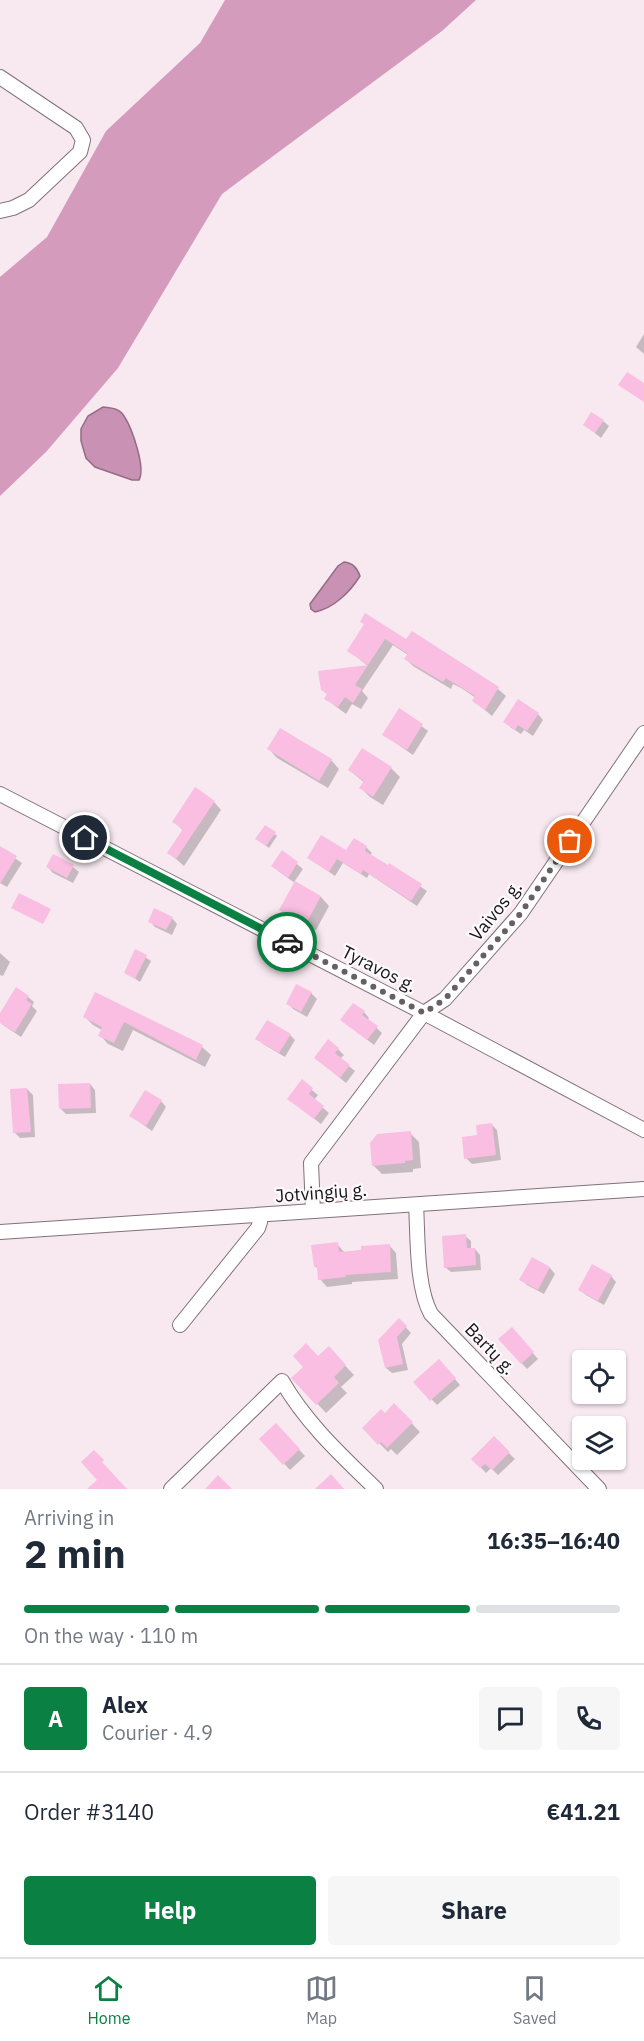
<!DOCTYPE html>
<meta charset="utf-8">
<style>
:root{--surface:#fff;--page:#f6f6f7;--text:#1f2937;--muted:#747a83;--line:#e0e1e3;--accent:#0b8043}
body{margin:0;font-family:"IBM Plex Sans",sans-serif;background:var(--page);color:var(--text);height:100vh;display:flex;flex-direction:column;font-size:22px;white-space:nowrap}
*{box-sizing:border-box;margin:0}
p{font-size:20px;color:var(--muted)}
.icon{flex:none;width:33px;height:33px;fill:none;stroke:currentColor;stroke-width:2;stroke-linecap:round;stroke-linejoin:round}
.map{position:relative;height:1489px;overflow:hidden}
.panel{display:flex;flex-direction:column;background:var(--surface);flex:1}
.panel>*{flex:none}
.buttons{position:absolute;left:572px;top:1350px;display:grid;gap:12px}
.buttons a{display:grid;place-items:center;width:54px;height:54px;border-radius:6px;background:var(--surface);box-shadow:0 2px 4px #0004;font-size:30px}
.pin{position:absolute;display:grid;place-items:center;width:51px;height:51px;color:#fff;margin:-26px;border:3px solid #fff;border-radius:50%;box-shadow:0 2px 6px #0007}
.courier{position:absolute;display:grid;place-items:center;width:60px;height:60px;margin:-30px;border:4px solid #0b8043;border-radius:50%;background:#fff;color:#222;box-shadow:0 2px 8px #0007}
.head em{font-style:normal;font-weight:700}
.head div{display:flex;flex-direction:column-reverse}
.head{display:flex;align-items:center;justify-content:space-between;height:102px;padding:0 24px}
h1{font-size:39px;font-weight:700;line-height:45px}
.bar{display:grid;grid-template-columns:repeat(4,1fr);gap:9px 6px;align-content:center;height:72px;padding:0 24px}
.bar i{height:8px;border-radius:4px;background:var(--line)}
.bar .active{background:var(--accent)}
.bar p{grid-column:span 4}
.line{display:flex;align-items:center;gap:15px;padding:0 24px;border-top:2px solid var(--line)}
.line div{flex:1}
.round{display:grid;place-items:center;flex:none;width:63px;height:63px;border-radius:6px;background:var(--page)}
.button{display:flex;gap:12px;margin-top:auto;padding:12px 24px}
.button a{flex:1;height:69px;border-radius:6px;background:var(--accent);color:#fff;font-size:24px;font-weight:700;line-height:69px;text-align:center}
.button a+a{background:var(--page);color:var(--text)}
.menu{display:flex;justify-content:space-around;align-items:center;height:84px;border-top:2px solid var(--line);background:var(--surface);font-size:16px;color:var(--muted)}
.menu a{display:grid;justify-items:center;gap:3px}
.menu .active{color:var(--accent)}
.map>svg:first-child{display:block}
</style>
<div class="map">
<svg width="644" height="1489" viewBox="0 0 644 1489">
<rect width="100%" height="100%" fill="#f8e9f1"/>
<polygon fill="#d49bbd" points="225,0 476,0 442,31 222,194 118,368 46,452 0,496 0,277 47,237 106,131 200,43"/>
<g fill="#c991b3" stroke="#946c84" stroke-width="1.5">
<path d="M103,407C111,408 119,408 124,416C132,428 146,468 139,480H132L95,467L86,458L81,441V429L88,416Z"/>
<path d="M344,562C353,563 357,568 360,576C350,592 334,608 315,612L311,609L310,604L338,566Z"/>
</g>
<g fill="#0003">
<polygon points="644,334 644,354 636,347"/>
<polygon points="603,421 609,426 601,438 585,425"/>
<polygon points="365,625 407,641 412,633 498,689 506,696 492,716 474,701 476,698 461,688 453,684 451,689 413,666 406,659 408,655 393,645 362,691 368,698 361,709 352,704 346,714 326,699 328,695 322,689 320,672 368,666 349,651"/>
<polygon points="400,710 428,731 413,755 384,735"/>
<polygon points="538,714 543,720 533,736 524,730 521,734 510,727"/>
<polygon points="269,749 331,760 339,769 328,788 277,758"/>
<polygon points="362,750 391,768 400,777 383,805 370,797 361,788 365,783 349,770"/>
<polygon points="214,802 221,810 184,866 169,853 184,831 174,822"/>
<polygon points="275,834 277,836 269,848 260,841"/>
<polygon points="366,847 372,853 370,856 388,867 389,865 427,891 417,906 369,874 367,878 343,863 335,876 309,858"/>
<polygon points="0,848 22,863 7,887 0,883"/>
<polygon points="282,852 303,869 294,882 321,897 329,906 316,930 306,924 304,927 289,919 281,910 295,883 278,871"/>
<polygon points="48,867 73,867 79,872 73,883 53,873"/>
<polygon points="172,918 177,924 172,935 155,927 150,921"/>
<polygon points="136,951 151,961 140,982 125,972"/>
<polygon points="0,953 10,962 3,976 0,975"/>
<polygon points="311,993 317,999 307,1017 293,1009 288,1003"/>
<polygon points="96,994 202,1047 211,1055 205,1067 133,1030 123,1051 108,1044 100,1035 102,1030 93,1025 85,1017"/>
<polygon points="28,997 34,1002 32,1006 37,1011 21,1037 3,1025 0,1022 0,1016"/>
<polygon points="364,1012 369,1018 368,1020 382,1033 374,1045 348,1025"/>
<polygon points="290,1035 295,1040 285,1057 263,1044 257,1038"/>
<polygon points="338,1049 344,1055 340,1059 355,1071 346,1083 316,1058"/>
<polygon points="302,1082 318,1095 314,1100 329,1113 321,1124 295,1104"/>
<polygon points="90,1084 95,1090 96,1113 66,1114 61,1109"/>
<polygon points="27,1089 33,1095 35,1137 20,1138 14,1132"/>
<polygon points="161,1101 166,1107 152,1131 131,1116"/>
<polygon points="492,1125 497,1130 501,1160 472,1164 466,1158"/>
<polygon points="410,1133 419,1142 421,1168 413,1169 413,1172 382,1174 373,1165"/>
<polygon points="465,1236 471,1241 471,1249 475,1249 480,1255 481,1270 451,1272 445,1267"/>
<polygon points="337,1244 345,1253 389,1245 396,1253 398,1279 352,1282 352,1284 327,1287 320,1279 319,1270 315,1266"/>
<polygon points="532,1259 550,1268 555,1274 544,1294 527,1285 521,1279"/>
<polygon points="611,1276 616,1282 604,1305 586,1295 580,1290"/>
<polygon points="399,1320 411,1333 402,1344 408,1370 392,1373 386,1368"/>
<polygon points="517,1335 538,1359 527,1369 500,1339"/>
<polygon points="328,1348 354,1375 341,1387 347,1393 326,1413 293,1378"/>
<polygon points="444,1366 460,1385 437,1405 415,1382"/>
<polygon points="394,1405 420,1432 397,1455 391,1449 388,1452 364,1428 385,1415"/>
<polygon points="276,1425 305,1456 290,1470 261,1439"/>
<polygon points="494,1438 515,1459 498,1475 491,1468 486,1473 473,1459"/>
</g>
<g fill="#f9bee1">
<polygon points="627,372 644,383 644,402 618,385"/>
<polygon points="591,412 604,420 595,433 583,425"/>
<polygon points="365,613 406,639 412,631 499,687 485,710 472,701 475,696 452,682 446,678 443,682 404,659 408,654 385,639 355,685 362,689 353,703 345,697 338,707 324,699 327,694 321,690 318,671 368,665 347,651 364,624 360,622"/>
<polygon points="518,699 539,713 527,731 518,725 515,730 503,722"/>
<polygon points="399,708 423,724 407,750 382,735"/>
<polygon points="280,728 332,759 319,781 267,749"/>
<polygon points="362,748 392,767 373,797 359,788 364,781 348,770"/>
<polygon points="195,787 215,801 176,859 167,853 183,829 172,822"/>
<polygon points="265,825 276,832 266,846 255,839"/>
<polygon points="321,835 346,850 354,838 367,846 365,851 388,865 389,863 422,884 411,901 363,870 361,874 337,859 329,872 307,858"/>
<polygon points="0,846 17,856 0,884"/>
<polygon points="282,850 298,862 288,878 271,866"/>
<polygon points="53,854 74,865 67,878 46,867"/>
<polygon points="295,881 321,896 307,922 297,916 295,919 279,910"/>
<polygon points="19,893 51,909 43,924 11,908"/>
<polygon points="154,908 173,917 166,930 148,922"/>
<polygon points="135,949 147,955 135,979 124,973"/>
<polygon points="296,984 312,992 301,1012 286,1004"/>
<polygon points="16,987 29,996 26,1000 32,1004 15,1032 0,1023 0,1013"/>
<polygon points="95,992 203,1045 196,1060 124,1022 114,1043 98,1036 102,1027 83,1017"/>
<polygon points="353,1003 365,1011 362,1015 378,1026 367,1040 340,1020"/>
<polygon points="267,1020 291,1034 279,1053 255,1039"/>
<polygon points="328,1039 339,1048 335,1053 350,1065 340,1078 314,1058"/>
<polygon points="302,1079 313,1088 309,1094 324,1106 314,1119 287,1099"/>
<polygon points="90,1083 91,1108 59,1109 58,1084"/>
<polygon points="27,1088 31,1132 13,1133 10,1089"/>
<polygon points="145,1090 162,1100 146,1126 129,1116"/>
<polygon points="492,1123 496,1155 464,1159 462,1137 477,1135 476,1125"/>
<polygon points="411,1131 413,1160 405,1161 405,1163 372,1166 370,1143 377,1134"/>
<polygon points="466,1234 467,1248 475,1248 476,1265 444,1268 442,1236"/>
<polygon points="338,1242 339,1252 361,1250 361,1246 390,1244 391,1272 345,1275 346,1277 318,1280 317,1266 314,1267 311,1245"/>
<polygon points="532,1257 550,1267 538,1290 519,1280"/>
<polygon points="592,1264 612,1275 598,1301 578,1290"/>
<polygon points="399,1318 407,1326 397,1337 403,1364 385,1368 378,1340"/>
<polygon points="512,1327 534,1352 521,1364 498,1339"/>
<polygon points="306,1343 318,1356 329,1346 346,1365 334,1377 339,1383 316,1405 291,1378 303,1367 293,1356"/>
<polygon points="439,1359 456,1378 430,1401 413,1382"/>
<polygon points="394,1403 413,1422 387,1448 381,1442 378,1445 362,1428 381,1409 385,1413"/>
<polygon points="276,1423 300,1449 283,1465 259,1439"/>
<polygon points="494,1436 510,1452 492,1470 485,1464 480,1468 471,1459"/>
<polygon points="94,1450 104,1460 102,1462 127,1489 87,1489 97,1480 81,1462"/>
<polygon points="331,1474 344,1489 315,1489"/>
<polygon points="218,1475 232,1489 205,1489"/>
</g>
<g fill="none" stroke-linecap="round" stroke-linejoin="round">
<defs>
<g id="minor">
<polyline points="0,77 76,128 83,140 80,152 29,200 13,208 0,211"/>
<polyline points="0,794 424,1013 644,1130"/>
<path d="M416,1205C418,1236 416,1287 431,1314L599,1489"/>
<polyline points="313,1211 311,1163 424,1013 445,999 521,913 644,733"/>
<polyline points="0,1232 644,1189"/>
<polyline points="180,1325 258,1228 260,1222 260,1215"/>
<path d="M171,1489L282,1381C306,1423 342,1456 376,1489"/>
</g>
</defs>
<use href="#minor" stroke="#7f7279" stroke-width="16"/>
<use href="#minor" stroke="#fff" stroke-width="14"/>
</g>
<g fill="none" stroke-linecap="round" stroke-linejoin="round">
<polyline stroke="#675f63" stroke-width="6" stroke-dasharray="0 10.8" points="287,942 424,1013 445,999 521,913 570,841"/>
<polyline stroke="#0b8043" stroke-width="8" points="85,838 287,942"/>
</g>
<g text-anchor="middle" stroke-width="4.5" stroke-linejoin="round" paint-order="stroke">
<g font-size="18" fill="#191417" stroke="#fdfafc">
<text transform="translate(496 911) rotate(-51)" y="6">Vaivos g.</text>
<text transform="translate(379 969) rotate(27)" y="6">Tyravos g.</text>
<text transform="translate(321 1193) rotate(-4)" y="6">Jotvingių g.</text>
<text transform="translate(490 1349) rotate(46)" y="6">Bartų g.</text>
</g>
</g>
</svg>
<div class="buttons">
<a><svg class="icon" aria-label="locate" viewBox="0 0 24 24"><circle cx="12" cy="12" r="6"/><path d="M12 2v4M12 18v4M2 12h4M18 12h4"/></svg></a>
<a><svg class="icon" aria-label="layers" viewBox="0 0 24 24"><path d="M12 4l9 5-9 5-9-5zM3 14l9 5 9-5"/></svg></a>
</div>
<div class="pin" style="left:570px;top:841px;background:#ea580c"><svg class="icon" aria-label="bag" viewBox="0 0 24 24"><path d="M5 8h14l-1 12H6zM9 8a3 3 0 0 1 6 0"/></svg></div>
<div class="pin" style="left:85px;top:838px;background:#1f2937"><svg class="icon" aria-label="home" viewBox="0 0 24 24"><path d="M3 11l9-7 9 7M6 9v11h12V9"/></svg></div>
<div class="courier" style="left:287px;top:942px"><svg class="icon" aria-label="car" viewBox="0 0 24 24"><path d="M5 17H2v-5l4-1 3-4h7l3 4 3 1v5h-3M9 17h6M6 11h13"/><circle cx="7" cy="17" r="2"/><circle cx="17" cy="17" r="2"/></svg></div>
</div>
<section class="panel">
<div class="head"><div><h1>2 min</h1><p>Arriving in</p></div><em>16:35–16:40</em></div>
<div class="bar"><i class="active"></i><i class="active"></i><i class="active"></i><i></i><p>On the way · 110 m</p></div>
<div class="line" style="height:108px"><b class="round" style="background:var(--accent);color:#fff">A</b><div><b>Alex</b><p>Courier · 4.9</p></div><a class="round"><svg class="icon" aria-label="chat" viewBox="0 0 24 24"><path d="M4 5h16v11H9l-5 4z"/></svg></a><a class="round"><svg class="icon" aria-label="phone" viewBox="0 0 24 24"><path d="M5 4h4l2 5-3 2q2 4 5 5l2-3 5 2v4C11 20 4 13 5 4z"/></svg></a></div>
<div class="line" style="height:78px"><div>Order #3140</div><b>€41.21</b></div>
<div class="button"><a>Help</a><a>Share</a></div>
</section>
<nav class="menu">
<a class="active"><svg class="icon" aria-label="home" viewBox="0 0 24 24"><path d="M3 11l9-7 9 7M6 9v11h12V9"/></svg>Home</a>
<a><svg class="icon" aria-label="map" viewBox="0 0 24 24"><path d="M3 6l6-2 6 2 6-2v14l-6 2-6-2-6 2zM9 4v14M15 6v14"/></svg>Map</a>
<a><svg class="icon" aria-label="saved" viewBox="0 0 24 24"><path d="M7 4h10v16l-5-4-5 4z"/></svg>Saved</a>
</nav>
